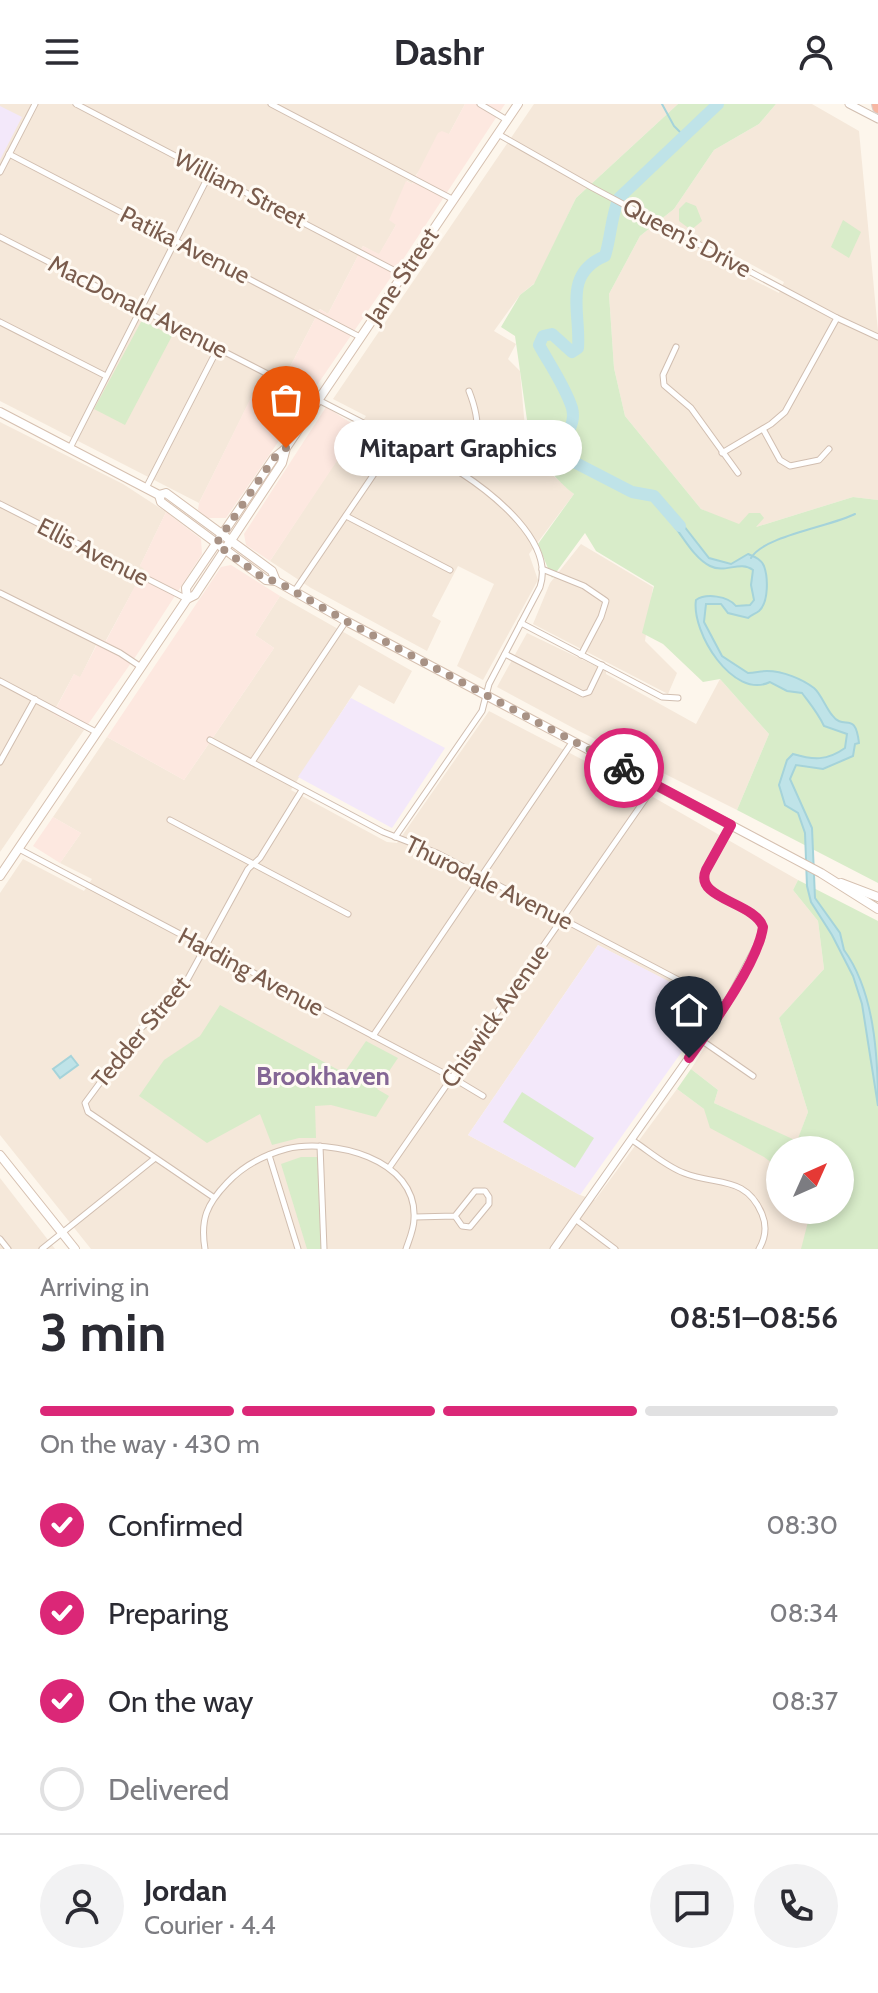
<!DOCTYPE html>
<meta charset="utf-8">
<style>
:root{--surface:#fff;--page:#f2f2f3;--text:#2b2b33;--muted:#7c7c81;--line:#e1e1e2;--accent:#db2777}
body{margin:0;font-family:Cabin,sans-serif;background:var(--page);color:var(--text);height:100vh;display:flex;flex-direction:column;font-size:30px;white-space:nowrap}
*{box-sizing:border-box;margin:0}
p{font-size:26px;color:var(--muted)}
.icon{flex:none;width:44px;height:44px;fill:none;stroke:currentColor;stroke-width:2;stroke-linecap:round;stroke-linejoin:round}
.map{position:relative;height:1145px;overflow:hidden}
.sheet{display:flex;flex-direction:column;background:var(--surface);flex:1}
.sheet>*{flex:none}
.needle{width:52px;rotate:45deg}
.buttons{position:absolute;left:766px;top:1032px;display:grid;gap:16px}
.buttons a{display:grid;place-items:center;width:88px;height:88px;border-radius:50%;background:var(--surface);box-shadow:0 4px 12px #0003;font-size:40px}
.pin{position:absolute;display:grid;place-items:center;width:68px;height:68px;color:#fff;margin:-82px -34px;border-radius:50% 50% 50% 0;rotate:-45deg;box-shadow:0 0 8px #0007}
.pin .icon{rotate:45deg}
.courier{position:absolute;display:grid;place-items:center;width:80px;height:80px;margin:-40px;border:6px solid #db2777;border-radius:50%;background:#fff;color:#222;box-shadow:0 2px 10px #0007}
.bubble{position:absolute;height:56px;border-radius:28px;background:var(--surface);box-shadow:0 4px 12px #0003;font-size:26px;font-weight:700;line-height:56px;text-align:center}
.overview em{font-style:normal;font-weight:700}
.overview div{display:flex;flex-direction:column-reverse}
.overview{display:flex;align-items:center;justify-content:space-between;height:136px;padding:0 40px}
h1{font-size:52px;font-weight:700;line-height:60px}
.bar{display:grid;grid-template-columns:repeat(4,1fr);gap:12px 8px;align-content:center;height:96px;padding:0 40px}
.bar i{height:10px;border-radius:6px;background:var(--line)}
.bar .current{background:var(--accent)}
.bar p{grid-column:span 4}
.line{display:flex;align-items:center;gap:20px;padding:0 40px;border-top:2px solid var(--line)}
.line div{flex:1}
.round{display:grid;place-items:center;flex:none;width:84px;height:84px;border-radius:42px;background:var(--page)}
ol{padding:0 40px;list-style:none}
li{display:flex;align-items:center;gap:24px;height:88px}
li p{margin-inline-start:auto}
li .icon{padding:8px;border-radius:50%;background:var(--accent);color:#fff;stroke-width:4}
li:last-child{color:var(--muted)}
li i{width:44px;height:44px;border:4px solid var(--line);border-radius:50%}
header{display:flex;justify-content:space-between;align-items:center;height:104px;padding:0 40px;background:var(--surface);font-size:36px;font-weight:700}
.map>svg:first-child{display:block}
</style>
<header><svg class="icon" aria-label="menu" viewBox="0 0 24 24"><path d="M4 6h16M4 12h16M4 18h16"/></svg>Dashr<svg class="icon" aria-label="person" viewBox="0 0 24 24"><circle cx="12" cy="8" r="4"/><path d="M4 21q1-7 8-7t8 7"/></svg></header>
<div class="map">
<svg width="878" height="1145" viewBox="0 0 878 1145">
<rect width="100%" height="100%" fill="#fdf6ec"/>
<g fill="#f5e8da" fill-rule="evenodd">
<polygon points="0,0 465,0 449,30 416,71 412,80 407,77 396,121 379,151 363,142 328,210 320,205 279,284 261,274 199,399 0,297"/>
<polygon points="534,0 678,0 576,94 536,178 520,191 494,227 516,240 508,255 520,267 527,348 574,390 529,450 538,476 483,576 457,562 494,480 458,462 432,512 441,517 427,547 311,484 270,457 366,312 333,295"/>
<path d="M776,0H812L859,27L878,227V396L853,393L756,423L730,419L701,405L625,312L614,264L609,190L640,132L674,105L714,46L759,20ZM717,142L784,178L779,189L712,155Z"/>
<polygon points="0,318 123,380 166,408 140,462 145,464 105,538 99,535 80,574 74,570 53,609 84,626 0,748"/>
<polygon points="581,440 653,483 645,537 677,569 668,590 533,520 550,479"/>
<polygon points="280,492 412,567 394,600 359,581 291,686 387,738 397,739 489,607 639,685 798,776 793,786 818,817 824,865 779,914 808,1008 797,1038 714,999 718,986 691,965 727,908 598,841 468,1031 580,1091 595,1096 677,985 780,1061 780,1106 816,1106 807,1145 91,1145 0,1031 0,789 23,755 84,787 92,775 60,759 81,729 53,713 107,633 184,676 274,544 255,531"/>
<polygon points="527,529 606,567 606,570 696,620 720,575 769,630 737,706 577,626 497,583"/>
<polygon points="0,1074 55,1145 0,1145"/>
</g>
<g fill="#fde8e0">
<polygon points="465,0 505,0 400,160 226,414 208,414 198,406 199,399 261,273 279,284 320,205 328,210 363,142 379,150 396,121 389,116 406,77 412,80 438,29 442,27 449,30"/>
<polygon points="326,303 359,324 270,457 246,441 244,430"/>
<polygon points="166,408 201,435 202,450 138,549 84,626 53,610 74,570 80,573 100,535 106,537 144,465 140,462"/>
<polygon points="231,461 280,492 255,531 274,544 184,676 107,633 221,463"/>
<polygon points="53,713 81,729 60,759 33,742"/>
</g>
<g fill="#f3e8fa">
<polygon points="0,2 22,13 0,56"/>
<polygon points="351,594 445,644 392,724 298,673"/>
<polygon points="598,841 715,901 580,1091 468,1031"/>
</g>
<g fill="#d8ecc9">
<path d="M678,0H776L759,20L714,46L674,105L640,132L609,190L614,264L625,312L701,405L739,420L749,409H760L764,414L756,423L853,393L878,396V779L737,706L769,630L720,575L703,578L663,540L642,529L654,482L596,447L585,429L552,474L538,440L574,390C556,377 547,359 527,348L528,323L515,232L501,223L520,191L534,180L576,94Z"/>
<polygon points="686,98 696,102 702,117 691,126 679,117 679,105"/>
<polygon points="843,116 861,128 849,154 831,143"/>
<polygon points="142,216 172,232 125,321 94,305"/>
<polygon points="798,776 878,817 878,1145 801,1145 811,1106 840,1106 840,1046 780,1046 780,1065 764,1053 710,1024 704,1005 677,985 691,965 718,986 714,999 797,1037 808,1008 779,914 824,865 818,817 793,786"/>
<polygon points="220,901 344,969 366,937 398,954 377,985 389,992 376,1013 331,1001 315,1002 316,1034 299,1034 272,1041 260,1010 207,1039 139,992 164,956 200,932"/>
<polygon points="522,988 594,1034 575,1064 503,1018"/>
<polygon points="301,1053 320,1053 322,1145 307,1145 281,1060"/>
</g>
<g fill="#bfe3e8" stroke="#a5d3da" stroke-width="2">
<path d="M673,408L709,454L731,460L748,450C755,453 761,455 764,462C768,473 769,498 759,507C755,510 751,511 748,514L728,509L721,500H706L704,518L722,552L748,569C755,569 760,567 767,567C783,567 802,575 814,584C821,590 826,604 832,611C844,628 855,605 859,639L855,640L853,652L823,665L796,661L790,675L812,724L815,794L840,829L844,846C874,887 878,950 878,1002L862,900L853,872L832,831L811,798L807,782L805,729L798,709L785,701L779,681L787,656L793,650C813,656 827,657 845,644L847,630L824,622C818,609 811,601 802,589L787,587L770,578C733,596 691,528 696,496C706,489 728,492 736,502L750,501L754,496L751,481L753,466C740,456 725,470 710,462C692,453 681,428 667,413Z"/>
<polygon points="71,952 78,961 60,974 53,965"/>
</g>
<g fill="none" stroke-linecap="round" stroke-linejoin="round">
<g stroke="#a5d3da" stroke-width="2">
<polyline points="662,0 674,22 684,32"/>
<path d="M751,454C763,432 832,422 855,410"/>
</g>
<path stroke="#bfe3e8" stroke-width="12" d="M680,422L654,392L632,388L572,357C554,335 578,326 572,304C565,282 550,261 539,241L543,232L552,230L572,248L578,244C581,209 562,170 605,152C611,133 611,112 619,94L718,0"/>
<defs>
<g id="minor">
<polyline points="76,0 403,171"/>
<polyline points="271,0 454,96"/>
<polyline points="480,0 507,16"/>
<polyline points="498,30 593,84 837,214 878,233"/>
<polyline points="9,50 360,233"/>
<polyline points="0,68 35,0"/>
<path d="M0,133L461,369C493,390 555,438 540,483L489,580L482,607L395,733"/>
<polyline points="0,218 106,272"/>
<polyline points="676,243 663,271 664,281 691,304 738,369"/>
<polyline points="763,325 780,356 790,362 819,356 829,345"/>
<polyline points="70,344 210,69"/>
<polyline points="722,349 771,320 785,308 837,214"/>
<path d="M461,369C478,335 483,323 469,287"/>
<polyline points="146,384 218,244"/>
<polyline points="0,400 187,495"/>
<polyline points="346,412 450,466"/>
<polyline points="542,465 584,482 606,497 601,513 581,551"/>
<polyline points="294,488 397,336"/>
<polyline points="0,489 120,549 141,563"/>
<polyline points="521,519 662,593 678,594"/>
<polyline points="505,550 583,590 589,588 602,561"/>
<polyline points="0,577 96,628"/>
<polyline points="210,636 383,728 437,749 726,901"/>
<polyline points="0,658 35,595"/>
<polyline points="252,658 346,517"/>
<polyline points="170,716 348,810"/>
<polyline points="19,745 453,974 483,992"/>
<polyline points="373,932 573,637"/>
<polyline points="701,936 753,972"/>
<path d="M632,1036C649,1047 665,1062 684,1069C716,1082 746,1071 762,1110C767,1122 766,1133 759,1145"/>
<polyline points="320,1042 324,1145"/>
<polyline points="269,1051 298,1145"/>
<polyline points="389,1064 655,681"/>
<polyline points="213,1093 88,1008 85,999 139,926 180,889 248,765 260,754 302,686"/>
<polyline points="415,1113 455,1112 475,1087 485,1087 489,1093 489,1100 470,1123 462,1122 455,1112"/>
<polyline points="575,1115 615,1145"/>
<polyline points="0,1135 8,1145"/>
<polyline points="42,1145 154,1055"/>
<path d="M205,1145C200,1115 207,1100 227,1079C243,1062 264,1051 286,1045C331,1034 418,1054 414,1115C414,1125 409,1136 406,1145"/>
</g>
<g id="tertiary">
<polyline points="849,0 878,15"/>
<path d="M554,1145L726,901L760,837L763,823C754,798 693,795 706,766L731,721"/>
</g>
<g id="secondary">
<polyline points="0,308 159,391 166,389 272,467 276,477"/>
<polyline points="159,391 161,398 266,476 276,477 346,517 821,769 878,805"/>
<polyline points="187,495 186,484 274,354 285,345"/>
<polyline points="0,772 187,495 195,491 282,359 286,344 518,0"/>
<polyline points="841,779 878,793"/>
<polyline points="0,1051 75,1145"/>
</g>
<polyline id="motorway" points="877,0 878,4"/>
</defs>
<use href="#minor" stroke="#d1beb0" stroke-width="7"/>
<use href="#tertiary" stroke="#d1beb0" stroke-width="9"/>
<use href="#secondary" stroke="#d6c0b0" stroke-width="10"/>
<use href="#motorway" stroke="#dad1cd" stroke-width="12"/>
<use href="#minor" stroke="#fff" stroke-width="5"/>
<use href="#tertiary" stroke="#fff" stroke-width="7"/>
<use href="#secondary" stroke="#fff" stroke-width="8"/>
<use href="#motorway" stroke="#f7b7a3" stroke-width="10"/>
</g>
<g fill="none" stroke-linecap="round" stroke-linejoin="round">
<polyline stroke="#a89285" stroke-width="8" stroke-dasharray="0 14.4" points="286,344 274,354 216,440 266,476 276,477 346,517 624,664"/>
<path stroke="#db2777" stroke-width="10" d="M624,664L731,721L706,766C693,795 755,798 763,823C758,859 711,923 689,954"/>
</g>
<g text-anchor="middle" stroke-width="6" stroke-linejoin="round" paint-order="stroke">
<g font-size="24" fill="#7a5c4d" stroke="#fffaf3">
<text transform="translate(240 85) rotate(27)" y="8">William Street</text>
<text transform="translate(687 134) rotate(28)" y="8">Queen's Drive</text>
<text transform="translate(185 141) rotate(27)" y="8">Patika Avenue</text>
<text transform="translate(402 172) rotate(-56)" y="8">Jane Street</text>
<text transform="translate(138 203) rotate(27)" y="8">MacDonald Avenue</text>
<text transform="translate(93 448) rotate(27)" y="8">Ellis Avenue</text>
<text transform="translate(489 779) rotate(26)" y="8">Thurodale Avenue</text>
<text transform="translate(251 868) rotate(28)" y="8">Harding Avenue</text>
<text transform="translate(495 912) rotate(-55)" y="8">Chiswick Avenue</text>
<text transform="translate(141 928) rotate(-50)" y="8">Tedder Street</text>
</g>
<g font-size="26" font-weight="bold" fill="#846695" stroke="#fffaf3">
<text x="323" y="981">Brookhaven</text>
</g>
</g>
</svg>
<div class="buttons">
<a><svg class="needle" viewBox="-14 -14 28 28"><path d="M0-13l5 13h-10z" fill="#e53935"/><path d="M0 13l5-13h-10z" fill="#7c7c81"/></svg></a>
</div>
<div class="pin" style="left:286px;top:344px;background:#ea580c"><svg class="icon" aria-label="bag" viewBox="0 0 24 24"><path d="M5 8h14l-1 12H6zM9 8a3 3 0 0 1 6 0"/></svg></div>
<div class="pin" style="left:689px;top:954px;background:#1f2937"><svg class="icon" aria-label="home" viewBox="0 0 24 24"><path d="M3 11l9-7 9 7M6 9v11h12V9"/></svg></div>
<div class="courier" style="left:624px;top:664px"><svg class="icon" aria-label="bike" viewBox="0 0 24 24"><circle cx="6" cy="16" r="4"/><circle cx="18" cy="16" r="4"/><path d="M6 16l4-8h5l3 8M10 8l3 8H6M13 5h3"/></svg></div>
<div class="bubble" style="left:334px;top:316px;width:248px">Mitapart Graphics</div>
</div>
<section class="sheet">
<div class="overview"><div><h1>3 min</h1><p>Arriving in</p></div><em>08:51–08:56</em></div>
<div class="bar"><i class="current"></i><i class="current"></i><i class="current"></i><i></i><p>On the way · 430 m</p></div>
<ol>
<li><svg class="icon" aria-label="check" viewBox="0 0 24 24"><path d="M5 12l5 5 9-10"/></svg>Confirmed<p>08:30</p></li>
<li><svg class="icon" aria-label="check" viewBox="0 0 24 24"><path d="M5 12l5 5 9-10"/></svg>Preparing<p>08:34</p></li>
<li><svg class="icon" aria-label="check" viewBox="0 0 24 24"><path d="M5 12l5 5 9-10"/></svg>On the way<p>08:37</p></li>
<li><i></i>Delivered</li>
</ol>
<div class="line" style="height:144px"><a class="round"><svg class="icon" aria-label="person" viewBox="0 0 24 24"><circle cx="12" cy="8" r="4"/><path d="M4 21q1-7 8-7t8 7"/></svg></a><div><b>Jordan</b><p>Courier · 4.4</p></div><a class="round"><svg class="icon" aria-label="chat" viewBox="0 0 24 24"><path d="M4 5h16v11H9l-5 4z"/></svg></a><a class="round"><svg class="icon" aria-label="phone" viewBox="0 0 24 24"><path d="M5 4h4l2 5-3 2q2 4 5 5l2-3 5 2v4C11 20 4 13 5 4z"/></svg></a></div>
</section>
